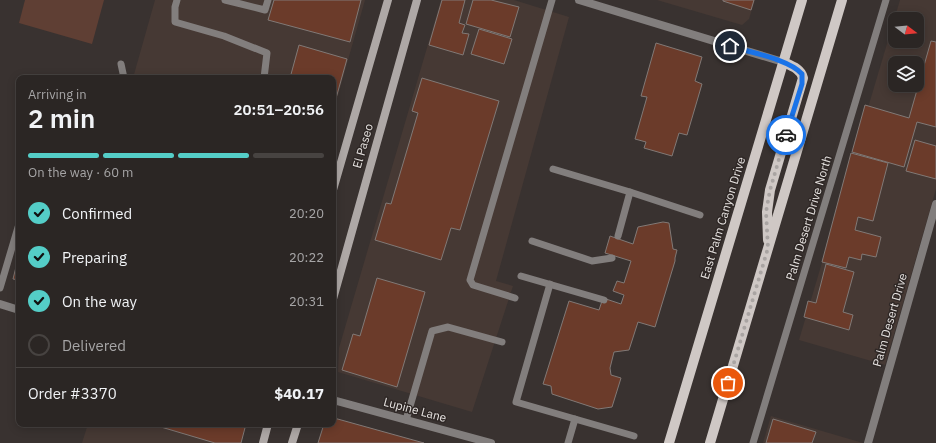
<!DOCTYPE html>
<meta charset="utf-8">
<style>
:root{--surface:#2b2624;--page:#373231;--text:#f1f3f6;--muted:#a6a5a6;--line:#474341;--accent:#54cdc7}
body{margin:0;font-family:"IBM Plex Sans",sans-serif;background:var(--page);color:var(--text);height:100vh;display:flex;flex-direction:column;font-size:15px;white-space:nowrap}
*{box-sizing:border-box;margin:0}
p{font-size:13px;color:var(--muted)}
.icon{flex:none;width:22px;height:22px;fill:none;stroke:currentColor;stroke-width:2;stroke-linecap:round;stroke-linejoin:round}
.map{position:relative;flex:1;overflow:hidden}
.sheet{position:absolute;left:16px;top:75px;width:320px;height:352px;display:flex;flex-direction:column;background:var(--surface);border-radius:8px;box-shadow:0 2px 10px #0003,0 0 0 1px var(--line)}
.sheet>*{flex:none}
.needle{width:26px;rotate:106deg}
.buttons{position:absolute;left:888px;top:12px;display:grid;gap:8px}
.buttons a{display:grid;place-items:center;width:36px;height:36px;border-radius:8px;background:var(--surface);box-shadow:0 2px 10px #0003,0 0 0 1px var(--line);font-size:20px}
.pin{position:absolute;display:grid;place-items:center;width:34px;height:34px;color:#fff;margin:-17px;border:2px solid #fff;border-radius:50%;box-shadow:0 1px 4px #0007}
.courier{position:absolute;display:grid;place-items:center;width:40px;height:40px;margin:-20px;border:3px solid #1a73e8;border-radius:50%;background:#fff;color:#222;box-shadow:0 1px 5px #0007}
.headline em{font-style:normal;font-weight:600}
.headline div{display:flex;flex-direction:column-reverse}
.headline{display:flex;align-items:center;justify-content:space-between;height:68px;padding:0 12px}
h1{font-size:26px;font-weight:600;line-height:30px}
.bar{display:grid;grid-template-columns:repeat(4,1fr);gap:6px 4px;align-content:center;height:48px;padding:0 12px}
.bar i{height:5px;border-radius:3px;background:var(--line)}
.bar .selected{background:var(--accent)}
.bar p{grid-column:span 4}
.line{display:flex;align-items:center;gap:10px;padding:0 12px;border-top:1px solid var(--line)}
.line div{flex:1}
ol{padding:0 12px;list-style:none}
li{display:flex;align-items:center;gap:12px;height:44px}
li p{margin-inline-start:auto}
li .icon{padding:4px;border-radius:50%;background:var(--accent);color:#111;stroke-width:4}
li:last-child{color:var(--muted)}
li i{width:22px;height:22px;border:2px solid var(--line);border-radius:50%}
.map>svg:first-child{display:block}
</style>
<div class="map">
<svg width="936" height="443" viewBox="0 0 936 443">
<rect width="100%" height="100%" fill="#393230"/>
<g fill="#463934" fill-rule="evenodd">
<polygon points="155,0 365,0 333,113 333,78 133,78"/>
<polygon points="441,0 514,0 569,17 496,281 513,286 472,412 338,372 339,348"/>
<polygon points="657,0 755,0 749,19 742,25"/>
<path d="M900,0H936V189L885,365L799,340ZM895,19H917V41H895ZM895,63H917V85H895Z"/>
<polygon points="771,416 863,443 763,443"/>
<polygon points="88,424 246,424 241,443 82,443"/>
</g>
<polygon fill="#5f3f34" points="25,0 104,0 92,44 19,23"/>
<g fill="#6b3b2a" stroke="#817976">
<polygon points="274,0 361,0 350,42 268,20"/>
<polygon points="442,0 465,0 459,23 465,25 462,33 469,34 463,55 429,45"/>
<polygon points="473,0 491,0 519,7 510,37 466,24"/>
<polygon points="723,0 754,0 751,10 723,1"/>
<polygon points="479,29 512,39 504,64 471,54"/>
<polygon points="931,41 936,42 936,127 917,122 904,167 852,152 865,105 909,118"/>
<polygon points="656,43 702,57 695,81 702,84 687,135 679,133 672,156 644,148 646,142 635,139 647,97 641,96"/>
<polygon points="299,45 347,59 333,109 333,78 290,78"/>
<polygon points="422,78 499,101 460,230 451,228 441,260 375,240 386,203 391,204 418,113 412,111"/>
<polygon points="915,140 936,146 936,179 906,171"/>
<polygon points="851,153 888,163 873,221 858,217 855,230 881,237 876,257 862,254 861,260 849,257 846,268 822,262"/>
<polygon points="663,222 669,223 673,249 677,250 675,258 675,261 655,327 638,322 629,350 614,352 610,368 611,375 621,378 612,407 598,409 552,394 551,386 543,384 569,301 599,310 603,298 621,304 624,295 613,291 617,281 624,283 631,261 605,253 610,236 633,244 638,227"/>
<polygon points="19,255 19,280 13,279"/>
<polygon points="826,264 854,272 843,312 853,315 849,330 804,317 808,301 816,303"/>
<polygon points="377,278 425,292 397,387 342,370 353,334 360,336"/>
<polygon points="333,418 334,418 424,443 318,443 324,424 333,424"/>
<polygon points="773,419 816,432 812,443 766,443"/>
<polygon points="162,424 246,424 241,443 215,443 161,427"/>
</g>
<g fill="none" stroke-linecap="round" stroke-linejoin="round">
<polyline stroke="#797371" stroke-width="2.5" stroke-dasharray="1 3" stroke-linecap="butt" points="333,317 335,310"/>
<g stroke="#827e7d" stroke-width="7">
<polyline points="177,0 175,7 175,22 224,36 267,53 264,78"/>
<polyline points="225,0 265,10 268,0"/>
<polyline points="121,64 124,78"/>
<polyline points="553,169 630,192 618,236"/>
<polyline points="630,192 700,215"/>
<polyline points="532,241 592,261 612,258"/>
<polyline points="521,276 604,300"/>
<polyline points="550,284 516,402 634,436"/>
<polyline points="0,288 19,224"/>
<polyline points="515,298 473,285 470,280 552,0"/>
<polyline points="406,420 432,331 448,327 502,342"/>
<polyline points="568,443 575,419"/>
<polyline points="753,443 886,0"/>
</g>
<g stroke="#827e7d" stroke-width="8">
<polyline points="579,0 783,62"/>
<polyline points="0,304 19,310"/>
<polyline points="333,400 491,443"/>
<polyline points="868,443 936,204"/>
</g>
<g stroke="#aea8a6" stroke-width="8">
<polyline points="333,190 388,0"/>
<polyline points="333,299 417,0"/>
<polyline points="263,443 268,424"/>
<polyline points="292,443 298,424"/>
</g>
<g stroke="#cfc8c5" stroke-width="10">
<path d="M768,240L767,212L770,190L803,78C801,69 792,66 783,62"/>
<polyline points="669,443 802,0"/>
<polyline points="710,443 842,0"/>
</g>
</g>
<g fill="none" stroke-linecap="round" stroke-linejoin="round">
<polyline stroke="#a9a4a2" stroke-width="4" stroke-dasharray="0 7.2" points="728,383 768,248 766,212 770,190 786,135"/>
<path stroke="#1a73e8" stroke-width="5" d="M730,46C748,52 789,59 802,74V84L786,135"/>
</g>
<g text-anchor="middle" stroke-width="3" stroke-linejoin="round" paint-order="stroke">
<g font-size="12" fill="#e6e2e0" stroke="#2f2826">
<text transform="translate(363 146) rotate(-74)" y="4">El Paseo</text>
<text transform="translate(723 218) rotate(-73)" y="4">East Palm Canyon Drive</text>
<text transform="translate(809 218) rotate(-73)" y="4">Palm Desert Drive North</text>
<text transform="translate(890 320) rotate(-74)" y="4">Palm Desert Drive</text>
<text transform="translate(415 410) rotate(15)" y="4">Lupine Lane</text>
</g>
</g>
</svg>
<div class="buttons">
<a><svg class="needle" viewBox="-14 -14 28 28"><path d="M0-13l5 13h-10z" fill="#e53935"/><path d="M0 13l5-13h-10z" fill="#a6a5a6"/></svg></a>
<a><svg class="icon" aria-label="layers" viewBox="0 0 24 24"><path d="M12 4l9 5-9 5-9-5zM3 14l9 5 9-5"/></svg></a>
</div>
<div class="pin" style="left:728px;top:383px;background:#ea580c"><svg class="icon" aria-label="bag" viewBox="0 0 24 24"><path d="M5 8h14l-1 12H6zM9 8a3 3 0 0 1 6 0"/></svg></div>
<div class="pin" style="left:730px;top:46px;background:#1f2937"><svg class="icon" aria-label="home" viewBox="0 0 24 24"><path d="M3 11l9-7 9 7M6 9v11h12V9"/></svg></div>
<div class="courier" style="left:786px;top:135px"><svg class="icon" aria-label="car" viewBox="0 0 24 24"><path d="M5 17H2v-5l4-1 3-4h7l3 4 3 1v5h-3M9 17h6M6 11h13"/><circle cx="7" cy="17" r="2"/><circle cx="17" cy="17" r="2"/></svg></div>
<section class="sheet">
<div class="headline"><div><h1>2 min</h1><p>Arriving in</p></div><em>20:51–20:56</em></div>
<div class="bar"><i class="selected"></i><i class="selected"></i><i class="selected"></i><i></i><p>On the way · 60 m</p></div>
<ol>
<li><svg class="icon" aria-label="check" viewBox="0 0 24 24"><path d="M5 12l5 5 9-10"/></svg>Confirmed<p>20:20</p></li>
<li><svg class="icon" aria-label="check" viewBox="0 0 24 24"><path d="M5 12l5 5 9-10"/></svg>Preparing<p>20:22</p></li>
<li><svg class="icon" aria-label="check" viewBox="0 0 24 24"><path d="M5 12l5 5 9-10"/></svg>On the way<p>20:31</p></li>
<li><i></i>Delivered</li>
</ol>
<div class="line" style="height:52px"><div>Order #3370</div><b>$40.17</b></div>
</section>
</div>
